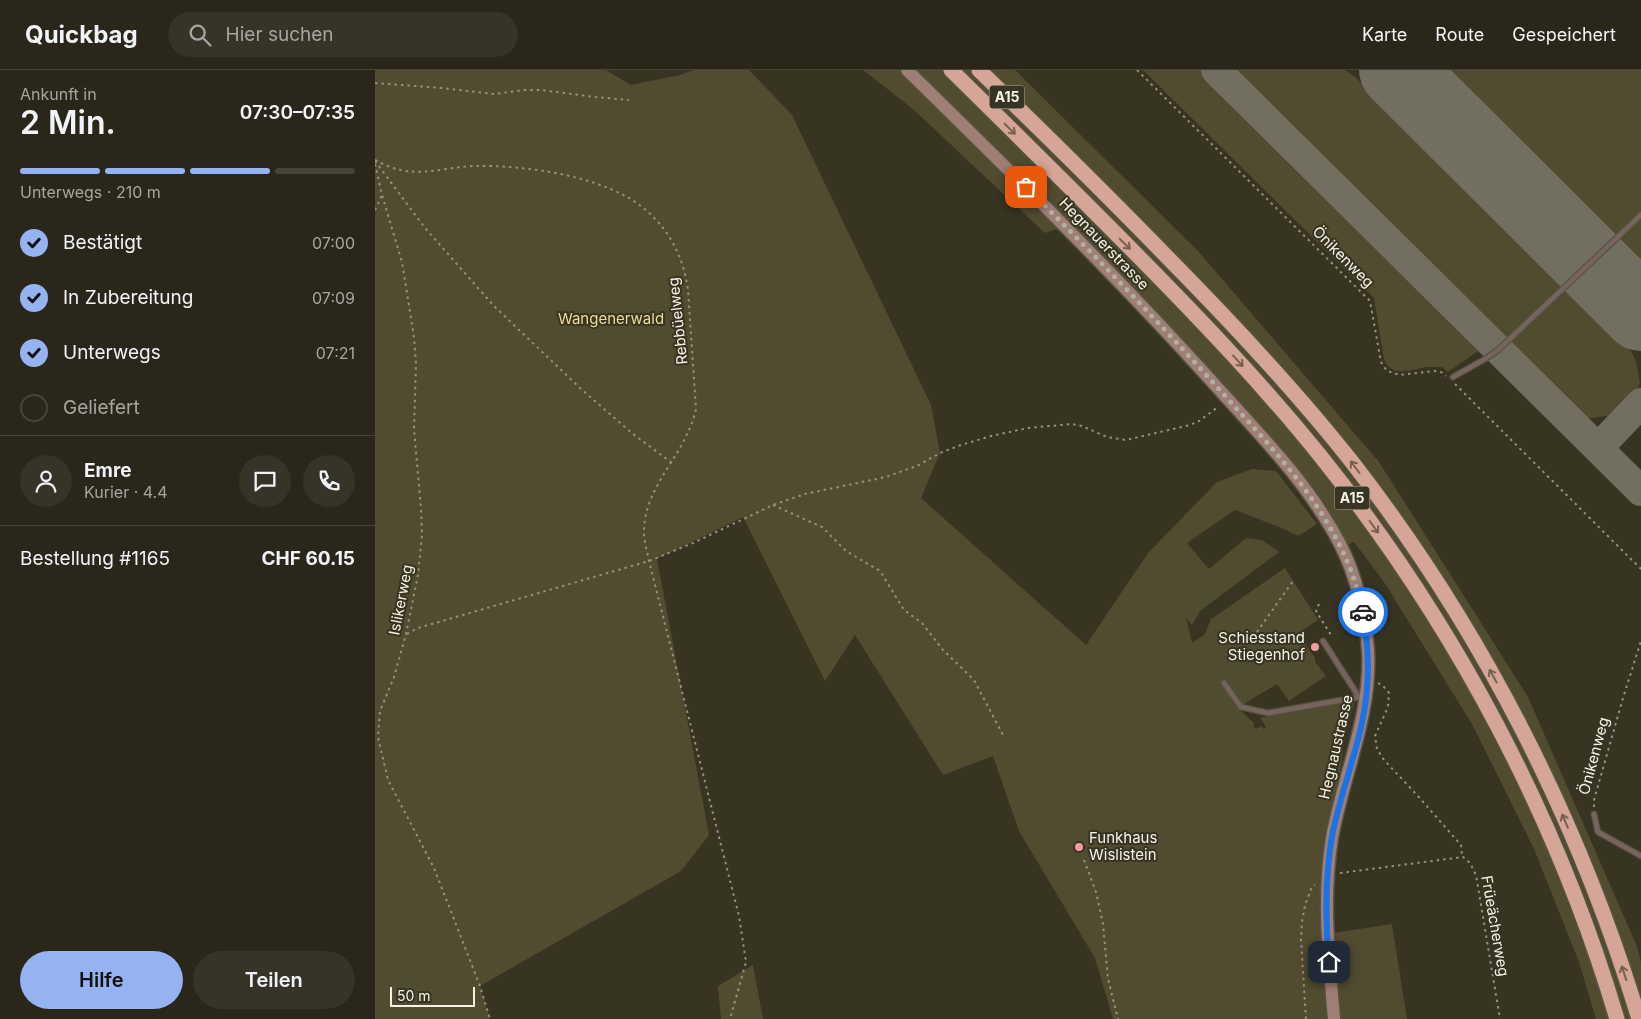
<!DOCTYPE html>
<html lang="de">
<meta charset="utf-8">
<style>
:root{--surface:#2a271a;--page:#363327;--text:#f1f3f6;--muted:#a5a5a2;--line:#464439;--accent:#95b2f1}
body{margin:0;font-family:Inter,sans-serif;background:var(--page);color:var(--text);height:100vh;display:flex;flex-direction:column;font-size:19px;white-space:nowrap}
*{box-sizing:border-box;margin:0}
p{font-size:16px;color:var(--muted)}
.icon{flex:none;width:28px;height:28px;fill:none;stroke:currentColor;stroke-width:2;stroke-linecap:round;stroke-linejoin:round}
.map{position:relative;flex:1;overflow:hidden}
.panel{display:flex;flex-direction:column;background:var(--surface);width:375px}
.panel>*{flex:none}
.scale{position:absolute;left:15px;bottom:12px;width:85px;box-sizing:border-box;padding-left:5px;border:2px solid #f5f3e8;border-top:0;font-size:14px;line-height:18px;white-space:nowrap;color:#f5f3e8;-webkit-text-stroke:4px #383422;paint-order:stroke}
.pin{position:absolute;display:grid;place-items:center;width:42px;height:42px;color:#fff;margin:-21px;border-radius:10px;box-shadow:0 2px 8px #0006}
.courier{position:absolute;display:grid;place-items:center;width:50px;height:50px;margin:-25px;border:4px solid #1a73e8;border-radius:50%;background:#fff;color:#222;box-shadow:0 1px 6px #0007}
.head em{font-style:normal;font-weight:600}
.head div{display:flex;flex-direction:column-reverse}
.head{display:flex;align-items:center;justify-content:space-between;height:85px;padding:0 20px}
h1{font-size:32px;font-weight:600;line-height:38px}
.bar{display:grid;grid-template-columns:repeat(4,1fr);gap:8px 5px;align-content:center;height:60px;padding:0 20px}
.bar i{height:6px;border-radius:4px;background:var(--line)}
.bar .on{background:var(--accent)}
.bar p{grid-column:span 4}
.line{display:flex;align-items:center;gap:12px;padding:0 20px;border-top:1px solid var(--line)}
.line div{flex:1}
.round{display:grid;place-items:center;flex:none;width:52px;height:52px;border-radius:26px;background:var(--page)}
ol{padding:0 20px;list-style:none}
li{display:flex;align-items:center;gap:15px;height:55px}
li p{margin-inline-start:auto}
li .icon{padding:5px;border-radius:50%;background:var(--accent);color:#111;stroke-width:4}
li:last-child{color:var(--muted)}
li i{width:28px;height:28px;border:2px solid var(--line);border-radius:50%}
.cta{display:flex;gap:10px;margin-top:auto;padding:10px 20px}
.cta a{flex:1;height:58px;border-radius:30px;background:var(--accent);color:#111;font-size:20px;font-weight:600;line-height:58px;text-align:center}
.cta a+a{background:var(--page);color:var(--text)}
header{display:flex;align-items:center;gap:30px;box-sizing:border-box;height:70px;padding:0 25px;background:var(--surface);border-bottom:1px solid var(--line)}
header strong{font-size:24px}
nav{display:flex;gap:28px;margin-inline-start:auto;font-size:18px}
.search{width:350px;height:45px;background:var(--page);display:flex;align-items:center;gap:12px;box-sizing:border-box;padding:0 18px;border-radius:28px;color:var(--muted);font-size:19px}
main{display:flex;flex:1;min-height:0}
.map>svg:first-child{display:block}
</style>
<header>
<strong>Quickbag</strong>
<div class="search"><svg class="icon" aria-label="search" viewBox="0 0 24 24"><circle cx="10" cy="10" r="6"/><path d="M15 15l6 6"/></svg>Hier suchen</div>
<nav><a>Karte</a><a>Route</a><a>Gespeichert</a></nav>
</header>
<main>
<section class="panel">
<div class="head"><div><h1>2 Min.</h1><p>Ankunft in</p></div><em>07:30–07:35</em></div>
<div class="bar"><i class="on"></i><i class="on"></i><i class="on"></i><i></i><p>Unterwegs · 210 m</p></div>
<ol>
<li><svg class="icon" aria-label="check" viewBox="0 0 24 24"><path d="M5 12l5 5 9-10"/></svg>Bestätigt<p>07:00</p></li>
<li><svg class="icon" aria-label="check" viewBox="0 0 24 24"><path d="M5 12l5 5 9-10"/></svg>In Zubereitung<p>07:09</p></li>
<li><svg class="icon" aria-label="check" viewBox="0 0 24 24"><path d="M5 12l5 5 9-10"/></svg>Unterwegs<p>07:21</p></li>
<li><i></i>Geliefert</li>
</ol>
<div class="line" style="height:90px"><a class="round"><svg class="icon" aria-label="person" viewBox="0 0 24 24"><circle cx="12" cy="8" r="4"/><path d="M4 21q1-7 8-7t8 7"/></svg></a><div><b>Emre</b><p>Kurier · 4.4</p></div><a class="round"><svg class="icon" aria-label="chat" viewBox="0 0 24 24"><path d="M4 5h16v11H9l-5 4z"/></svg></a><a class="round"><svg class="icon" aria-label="phone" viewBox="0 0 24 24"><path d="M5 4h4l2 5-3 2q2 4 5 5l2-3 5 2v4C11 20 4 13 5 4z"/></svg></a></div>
<div class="line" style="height:65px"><div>Bestellung #1165</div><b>CHF 60.15</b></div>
<div class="cta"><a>Hilfe</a><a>Teilen</a></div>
</section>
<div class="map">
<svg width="1266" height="949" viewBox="0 0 1266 949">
<rect width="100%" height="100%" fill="#383422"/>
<g fill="#514b30">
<polygon points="0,0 231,0 256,15 305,5 319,0 374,0 417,45 556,335 565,383 546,428 711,575 773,483 842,412 877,399 901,401 942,454 923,466 907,458 860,440 812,473 834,499 871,468 887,470 904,482 825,541 817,555 811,547 817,573 830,564 836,549 910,498 943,550 923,563 940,588 940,592 951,606 914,631 902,614 864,637 847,615 863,638 880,654 878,656 881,659 886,656 889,659 891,657 885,648 980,630 969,670 957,768 952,864 1017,854 1032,949 738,949 720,888 644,761 618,686 568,705 480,565 450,611 368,447 282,489 334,765 306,801 105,916 115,949 0,949"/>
<polygon points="488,0 640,0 823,181 1004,392 1153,627 1261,874 1266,892 1266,949 1221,949 1204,892 1159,779 1097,654 1009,512 979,472 966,477 938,430 691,156 670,163 538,39"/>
<path d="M768,0H828L1109,277L1073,302L1067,297C1062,297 1057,297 1051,297C1035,300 1017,308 1009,289L999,228Z"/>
<polygon points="853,0 970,0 980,7 1256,281 1261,291 1265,313 1260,323 1237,345 1205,350"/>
<polygon points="1068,0 1266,0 1266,194"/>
<polygon points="378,895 388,949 346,949 343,916"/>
</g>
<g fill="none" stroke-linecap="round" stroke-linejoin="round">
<g stroke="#726f60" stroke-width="30">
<polyline points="841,0 1266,421"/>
<polyline points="1223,378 1266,333"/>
</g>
<polyline stroke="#726f60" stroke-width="76" points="1022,0 1266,243"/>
<defs>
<g id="lane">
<polyline points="1078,307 1110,289 1123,280 1266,145"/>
<polyline points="948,571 984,627"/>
<polyline points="849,613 866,637 893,643 984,627 990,628"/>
<polyline points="1219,744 1223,762 1266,786"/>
</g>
<path id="secondary" d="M532,0C637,103 742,206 841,316C886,366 935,415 966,476C982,508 990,544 993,580C997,645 968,705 957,768C947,829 954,888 959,949"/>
<g id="highway">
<path d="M576,0C639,62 702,124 764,187C828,252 890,317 947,388C1079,553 1182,746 1242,949"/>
<path d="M604,0C669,63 733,126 796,191C859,255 921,321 977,392C1106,558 1203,748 1264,949"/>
</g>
</defs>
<use href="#lane" stroke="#565342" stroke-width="7"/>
<use href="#secondary" stroke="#565342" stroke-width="15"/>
<use href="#highway" stroke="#565342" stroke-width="18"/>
<g stroke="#949182" stroke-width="2" stroke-dasharray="2.5 4" stroke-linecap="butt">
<polyline points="762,0 995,231 1006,292 1012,301 1025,305 1060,301 1066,302 1071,306"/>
<polyline points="0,13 67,18 119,24 149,20 166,20 220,27 254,30"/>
<path d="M0,90C38,111 60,98 99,96C151,95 233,106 272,141C296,162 309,190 313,220L321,339C318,353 312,365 305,378C290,403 269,430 269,461C269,471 272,481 274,491L364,846L371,892L355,949"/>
<polyline points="0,91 50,158 118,235 206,319 258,364 297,393"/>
<polyline points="0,94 7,125 27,192 39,267 41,293 39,359 46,439 47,465 43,505 31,564 19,607 5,641 3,667 13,710 59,798 105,916 115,949"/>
<polyline points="0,140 7,125"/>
<polyline points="1080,314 1266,499"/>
<polyline points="398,435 447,457 471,481 505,501 529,540 547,553 568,580 599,610 628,665"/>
<polyline points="944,534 941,541 956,565 955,566"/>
<polyline points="882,562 918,511"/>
<polyline points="32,564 43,558 274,491 318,473 398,435 430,424 511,407 544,395 565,383 586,375 616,366 653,358 697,354 707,356 732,367 751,370 815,355 824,351 843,337"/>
<polyline points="1003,613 1008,616 1014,623 1013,637 1000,666 1002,679 1009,690 1042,725 1086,775 1087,786"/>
<polyline points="1219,737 1219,730 1248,628 1266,571"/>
<polyline points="709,790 721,822 728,854 733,909 743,949"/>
<polyline points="965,803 1088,787 1095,793 1101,805 1125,949"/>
<polyline points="931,949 926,869 927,852 930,835 937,817 940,815"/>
</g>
<use href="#lane" stroke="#78645e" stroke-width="4.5"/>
<use href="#secondary" stroke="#9e7f75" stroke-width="12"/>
<use href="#highway" stroke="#d5a697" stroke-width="15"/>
</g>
<defs><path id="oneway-shaft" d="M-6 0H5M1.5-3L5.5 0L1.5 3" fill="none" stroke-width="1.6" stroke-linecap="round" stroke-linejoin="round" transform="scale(1.25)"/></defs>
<g stroke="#776251">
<use href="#oneway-shaft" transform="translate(635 59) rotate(45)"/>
<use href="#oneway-shaft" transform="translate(750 174) rotate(45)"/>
<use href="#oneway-shaft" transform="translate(863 291) rotate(48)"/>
<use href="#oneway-shaft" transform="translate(980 397) rotate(-127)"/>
<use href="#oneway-shaft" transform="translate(999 457) rotate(54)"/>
<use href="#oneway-shaft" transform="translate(1118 606) rotate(-119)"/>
<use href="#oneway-shaft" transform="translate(1190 751) rotate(-113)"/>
<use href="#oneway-shaft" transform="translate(1249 903) rotate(-108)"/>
</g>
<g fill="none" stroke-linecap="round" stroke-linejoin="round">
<path stroke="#b3b0a3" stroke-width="5" stroke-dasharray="0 9" d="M651,117C714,179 775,243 834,308C896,378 969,447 988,542"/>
<path stroke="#1a73e8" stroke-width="6" d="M954,892C950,849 950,808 957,766C965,726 980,688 988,648C995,613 994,577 988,542"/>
</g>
<g fill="#f49aa5" stroke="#383422" stroke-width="2">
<circle cx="940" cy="577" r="5"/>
<circle cx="704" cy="777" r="5"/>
</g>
<g text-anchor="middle" stroke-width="4" stroke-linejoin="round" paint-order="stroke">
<g fill="#383422" stroke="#bcbaad" stroke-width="1">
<rect x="614.5" y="15.5" width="35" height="23" rx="4"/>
<rect x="959.5" y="416.5" width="35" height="23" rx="4"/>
</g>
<g font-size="14" font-weight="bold" fill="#f5f3e8">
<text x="632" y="32">A15</text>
<text x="977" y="433">A15</text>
</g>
<g font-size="15" fill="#f5f3e8" stroke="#383422">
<text transform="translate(729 174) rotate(46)" y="5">Hegnauerstrasse</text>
<text transform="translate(968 187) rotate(45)" y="5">Önikenweg</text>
<text transform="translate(303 251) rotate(-96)" y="5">Rebbüelweg</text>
<text transform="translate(26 530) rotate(-79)" y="5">Islikerweg</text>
<text transform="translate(961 677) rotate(-77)" y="5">Hegnaustrasse</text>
<text transform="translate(1219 686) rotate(-75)" y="5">Önikenweg</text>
<text transform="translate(1120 856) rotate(80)" y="5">Früeächerweg</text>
</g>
<g font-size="15" fill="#ecdd97" stroke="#383422">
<text x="236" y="254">Wangenerwald</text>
</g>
<g font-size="15" fill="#f5f3e8" stroke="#383422" text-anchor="end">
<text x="930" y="573">Schiesstand<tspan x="930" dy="17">Stiegenhof</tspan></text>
<text x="714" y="773" text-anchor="start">Funkhaus<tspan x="714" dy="17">Wislistein</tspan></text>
</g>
</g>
</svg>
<div class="scale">50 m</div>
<div class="pin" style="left:651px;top:117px;background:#ea580c"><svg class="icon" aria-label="bag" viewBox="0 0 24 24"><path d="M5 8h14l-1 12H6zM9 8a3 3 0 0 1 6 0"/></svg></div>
<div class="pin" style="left:954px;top:892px;background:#1f2937"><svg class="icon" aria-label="home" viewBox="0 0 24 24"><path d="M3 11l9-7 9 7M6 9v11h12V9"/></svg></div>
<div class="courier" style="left:988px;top:542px"><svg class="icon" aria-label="car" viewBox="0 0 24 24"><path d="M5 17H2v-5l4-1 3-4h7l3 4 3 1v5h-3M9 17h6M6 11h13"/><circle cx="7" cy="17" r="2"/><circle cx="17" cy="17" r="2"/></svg></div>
</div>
</main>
